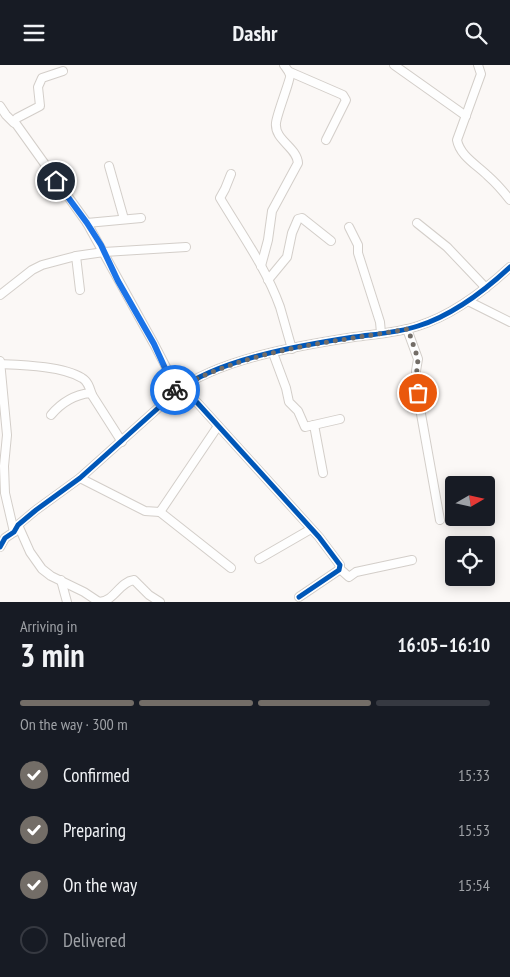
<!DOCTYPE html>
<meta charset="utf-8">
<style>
:root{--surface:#171b24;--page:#242831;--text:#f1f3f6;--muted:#9ea1a6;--line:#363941;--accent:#736d67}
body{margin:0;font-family:"PT Sans Narrow",sans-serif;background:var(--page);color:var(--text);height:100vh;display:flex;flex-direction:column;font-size:19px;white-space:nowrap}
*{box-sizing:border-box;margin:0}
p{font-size:16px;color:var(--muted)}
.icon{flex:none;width:28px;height:28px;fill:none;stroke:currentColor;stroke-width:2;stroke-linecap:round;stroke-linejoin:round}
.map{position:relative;height:537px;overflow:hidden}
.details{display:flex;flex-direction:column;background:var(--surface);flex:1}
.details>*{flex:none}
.needle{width:32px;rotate:81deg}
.buttons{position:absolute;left:445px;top:411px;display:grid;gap:10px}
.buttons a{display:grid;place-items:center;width:50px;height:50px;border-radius:5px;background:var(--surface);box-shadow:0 2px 12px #0003;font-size:25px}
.pin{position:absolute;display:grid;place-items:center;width:42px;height:42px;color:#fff;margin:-21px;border:2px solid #fff;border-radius:50%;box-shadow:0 1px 5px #0007}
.courier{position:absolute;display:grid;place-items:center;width:50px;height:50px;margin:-25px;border:4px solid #1a73e8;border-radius:50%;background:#fff;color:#222;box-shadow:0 1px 6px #0007}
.summary em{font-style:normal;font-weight:800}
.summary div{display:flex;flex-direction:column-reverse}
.summary{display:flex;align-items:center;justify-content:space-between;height:85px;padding:0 20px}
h1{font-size:32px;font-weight:800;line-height:38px}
.bar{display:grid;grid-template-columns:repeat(4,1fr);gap:8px 5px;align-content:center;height:60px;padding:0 20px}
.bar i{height:6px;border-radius:4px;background:var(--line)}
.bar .active{background:var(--accent)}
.bar p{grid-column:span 4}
ol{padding:0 20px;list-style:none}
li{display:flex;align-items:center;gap:15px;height:55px}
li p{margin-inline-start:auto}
li .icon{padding:5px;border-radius:50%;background:var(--accent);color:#fff;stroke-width:4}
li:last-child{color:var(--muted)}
li i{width:28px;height:28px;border:2px solid var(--line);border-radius:50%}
header{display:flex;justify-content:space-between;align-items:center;height:65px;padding:0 20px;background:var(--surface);font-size:22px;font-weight:800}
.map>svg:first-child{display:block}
</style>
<header><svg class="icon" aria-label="menu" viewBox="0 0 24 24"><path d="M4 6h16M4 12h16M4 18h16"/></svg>Dashr<svg class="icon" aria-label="search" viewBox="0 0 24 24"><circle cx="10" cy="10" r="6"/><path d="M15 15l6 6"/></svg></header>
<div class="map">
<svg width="510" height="537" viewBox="0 0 510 537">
<rect width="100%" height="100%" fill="#fbf8f6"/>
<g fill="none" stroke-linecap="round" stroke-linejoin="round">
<defs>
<g id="minor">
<polyline points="394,0 466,51"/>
<path d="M478,0L481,9L457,75C460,91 477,100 488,111C496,118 503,126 510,135"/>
<polyline points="63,6 42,13 38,22 40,41 17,53 14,56 87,158"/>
<polyline points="290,7 343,30 346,35 326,75"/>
<polyline points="0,41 6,50 14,58"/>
<polyline points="109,101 124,154"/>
<path d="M231,109L225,124L220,133C241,168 266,203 280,242C284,256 288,270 292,284"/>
<polyline points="141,153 87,158 154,279 167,304 176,327"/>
<polyline points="417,158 447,182 486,223"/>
<polyline points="349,162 358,180 358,188 380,257 381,268"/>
<polyline points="76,191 80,225"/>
<path d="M261,201L268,175L272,146L298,98C297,82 274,75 276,58C277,48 291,14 290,10C289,6 286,3 284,0"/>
<polyline points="268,215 287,192 292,168 298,154 302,153 331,176"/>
<polyline points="0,230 32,205 42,200 76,191 104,187 186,182"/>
<polyline points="468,236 510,257"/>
<polyline points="407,264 418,294 416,306 416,321 440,455"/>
<polyline points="273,288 286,323 289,337 298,346 305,362 340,354"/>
<polyline points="0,296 7,370 4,401 5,428 14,467"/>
<path d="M0,299C23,300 63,301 82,313C88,316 90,324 92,330"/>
<polyline points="183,322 319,472 340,500 339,505 299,532"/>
<path d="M51,350C61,338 73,330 90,328L92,330L122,377"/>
<polyline points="314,360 323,408"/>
<polyline points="80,413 145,446 160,447 218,361"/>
<polyline points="160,447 231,503"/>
<path d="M18,460L30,487L42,504L51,511L84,527L99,537C115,536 119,517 134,515L149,530L160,537"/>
<path d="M0,482L5,473L14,467L18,460L36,445L80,413L176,327C217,294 302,280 354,272C375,269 397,268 418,261C453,250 483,227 510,202"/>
<polyline points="259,494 311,464"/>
<polyline points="340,504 349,512 356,507 412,495"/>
<polyline points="61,515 67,537"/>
</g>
</defs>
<use href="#minor" stroke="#d3cec9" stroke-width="10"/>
<use href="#minor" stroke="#fefefe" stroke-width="8"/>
<defs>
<g id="cycleway">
<polyline points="183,322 319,472 340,500 339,505 299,532"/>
<path d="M0,482L5,473L14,467L18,460L36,445L80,413L176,327C217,294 302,280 354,272C375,269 397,268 418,261C453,250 483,227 510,202"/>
</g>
</defs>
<use href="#cycleway" stroke="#fff" stroke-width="8"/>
<use href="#cycleway" stroke="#0057b8" stroke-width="5"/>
</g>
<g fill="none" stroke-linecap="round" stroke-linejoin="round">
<path stroke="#736d67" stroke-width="5" stroke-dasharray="0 9" d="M175,325L176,327C192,314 212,307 231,300C288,280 348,275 408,264L418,294L416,314L418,328"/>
<polyline stroke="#1a73e8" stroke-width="6" points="56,116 87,158 101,180 118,216 154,279 175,325"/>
</g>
</svg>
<div class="buttons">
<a><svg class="needle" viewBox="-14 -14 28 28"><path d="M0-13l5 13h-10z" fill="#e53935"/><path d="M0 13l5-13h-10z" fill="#9ea1a6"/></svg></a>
<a><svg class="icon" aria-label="locate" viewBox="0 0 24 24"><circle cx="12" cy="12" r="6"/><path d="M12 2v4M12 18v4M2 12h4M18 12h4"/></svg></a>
</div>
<div class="pin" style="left:418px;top:328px;background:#ea580c"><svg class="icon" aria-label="bag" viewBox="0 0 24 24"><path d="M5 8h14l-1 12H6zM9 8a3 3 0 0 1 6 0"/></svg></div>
<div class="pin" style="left:56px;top:116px;background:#1f2937"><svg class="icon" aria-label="home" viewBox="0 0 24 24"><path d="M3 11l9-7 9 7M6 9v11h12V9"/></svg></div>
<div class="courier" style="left:175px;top:325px"><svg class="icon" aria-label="bike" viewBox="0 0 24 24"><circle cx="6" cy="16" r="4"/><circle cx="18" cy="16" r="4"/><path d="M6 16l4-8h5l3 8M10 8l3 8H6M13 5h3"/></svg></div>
</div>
<section class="details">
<div class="summary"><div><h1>3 min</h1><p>Arriving in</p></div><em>16:05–16:10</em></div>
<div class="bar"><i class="active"></i><i class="active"></i><i class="active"></i><i></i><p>On the way · 300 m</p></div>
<ol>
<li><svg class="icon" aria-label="check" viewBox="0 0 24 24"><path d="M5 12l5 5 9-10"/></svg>Confirmed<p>15:33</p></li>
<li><svg class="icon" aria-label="check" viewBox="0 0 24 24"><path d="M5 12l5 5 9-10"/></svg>Preparing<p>15:53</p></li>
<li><svg class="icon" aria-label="check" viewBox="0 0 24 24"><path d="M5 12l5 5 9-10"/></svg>On the way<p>15:54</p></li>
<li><i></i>Delivered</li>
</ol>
</section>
